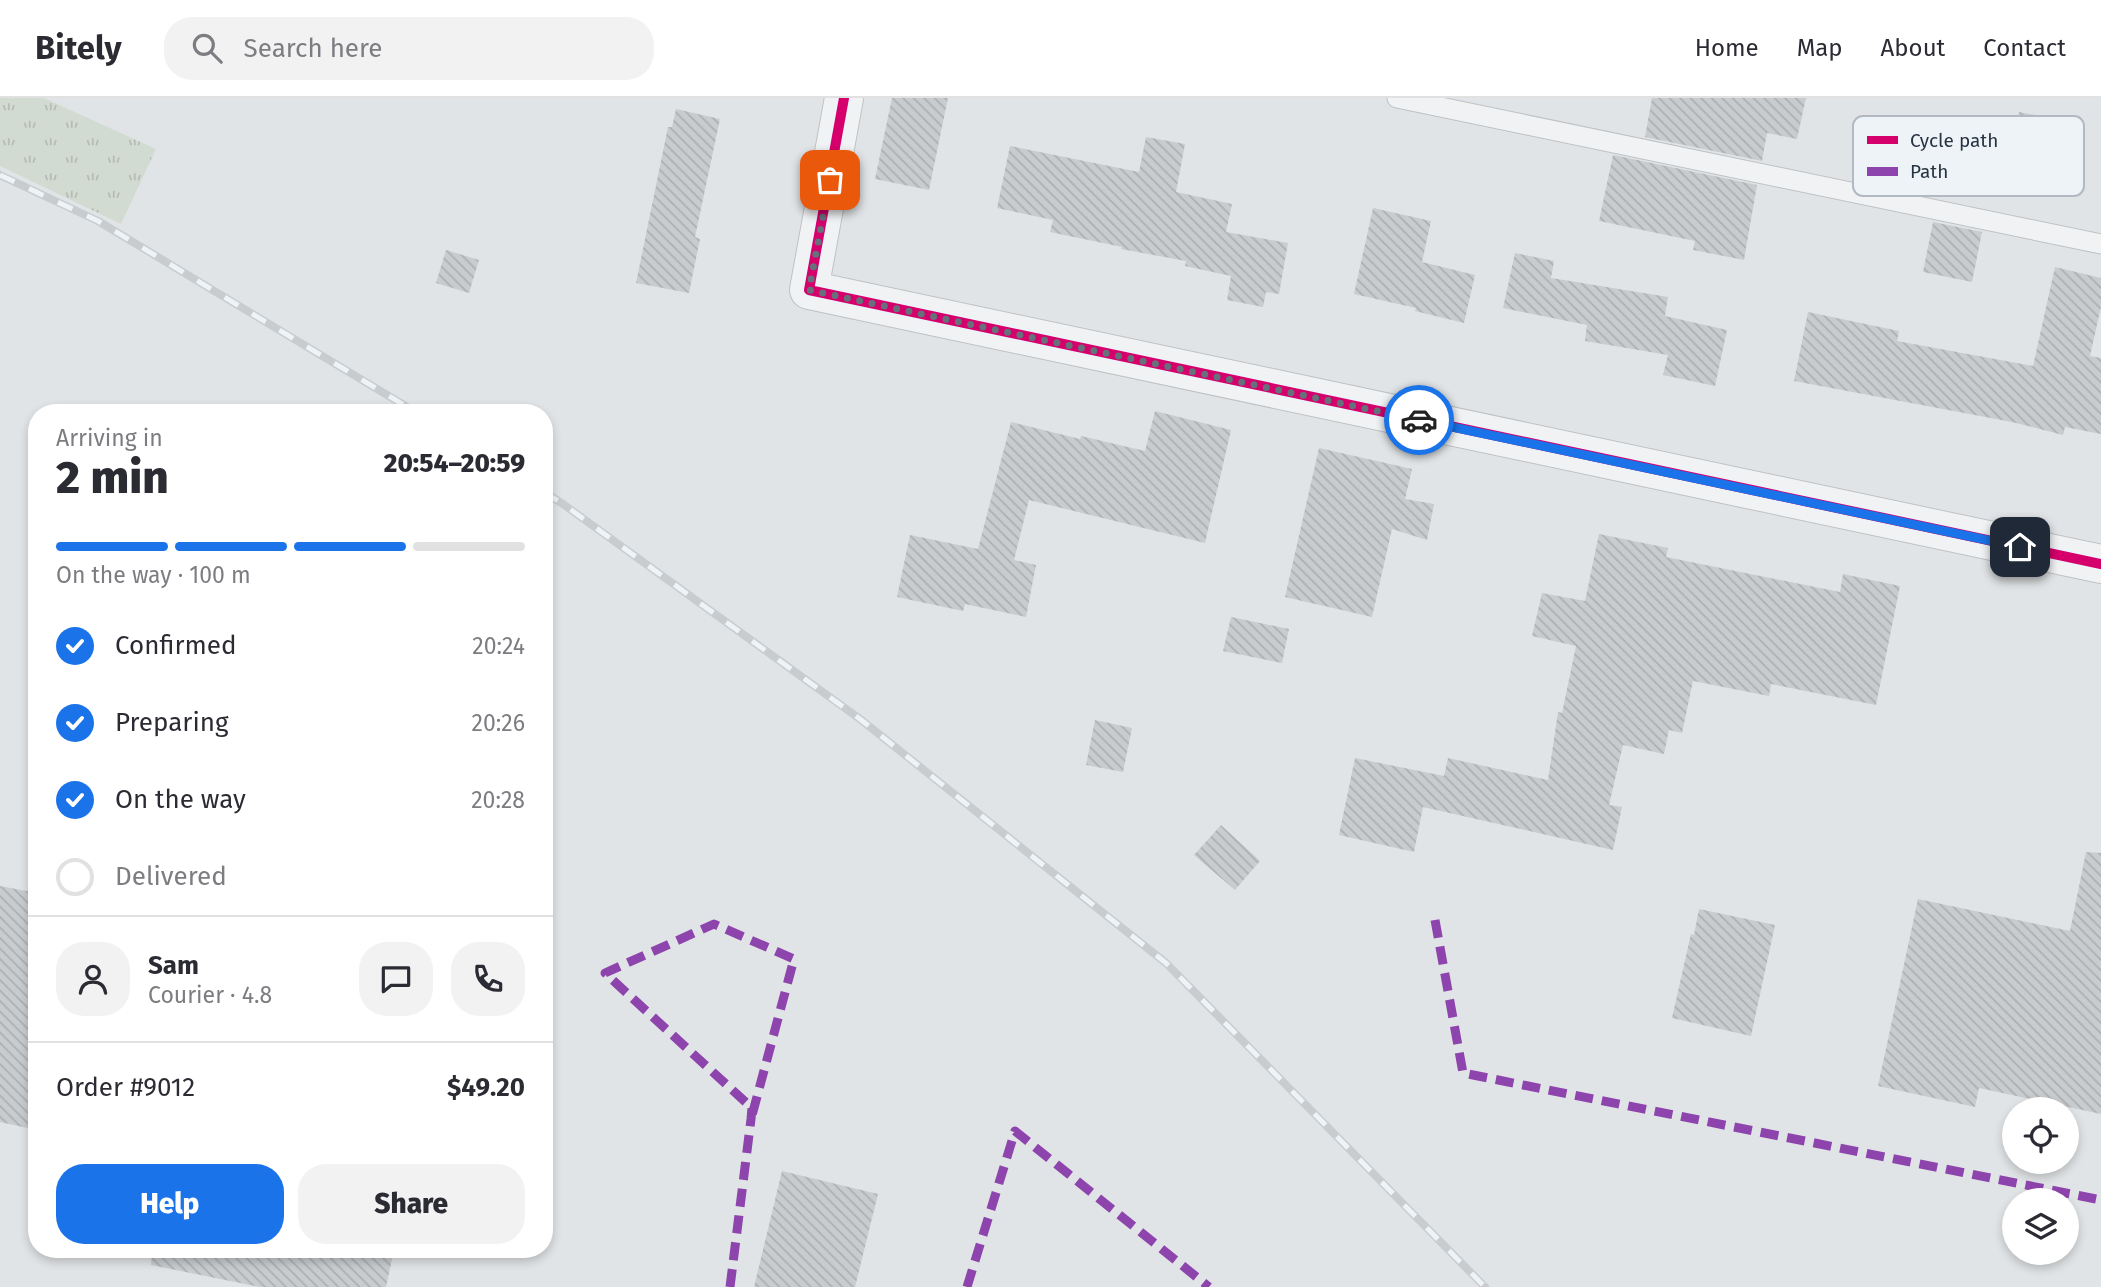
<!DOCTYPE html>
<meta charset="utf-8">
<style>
:root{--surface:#fff;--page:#f2f2f3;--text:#2b2b33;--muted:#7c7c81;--line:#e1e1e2;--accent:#1a73e8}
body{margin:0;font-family:"Fira Sans",sans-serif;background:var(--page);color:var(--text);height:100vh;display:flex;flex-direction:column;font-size:26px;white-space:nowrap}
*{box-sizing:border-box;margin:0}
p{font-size:23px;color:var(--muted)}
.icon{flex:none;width:38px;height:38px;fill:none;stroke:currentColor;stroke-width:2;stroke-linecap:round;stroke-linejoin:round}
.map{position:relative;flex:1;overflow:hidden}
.details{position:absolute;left:28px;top:306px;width:525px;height:854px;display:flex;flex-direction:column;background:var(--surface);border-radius:28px;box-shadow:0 4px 10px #0003}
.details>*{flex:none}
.fabs{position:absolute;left:2002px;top:999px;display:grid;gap:14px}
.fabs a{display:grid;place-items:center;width:77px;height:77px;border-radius:50%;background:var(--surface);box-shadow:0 4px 10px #0003;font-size:35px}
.pin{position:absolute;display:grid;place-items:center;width:60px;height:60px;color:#fff;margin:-30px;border-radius:14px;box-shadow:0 4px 10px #0006}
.courier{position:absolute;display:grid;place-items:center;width:70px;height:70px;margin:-35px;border:5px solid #1a73e8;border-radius:50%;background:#fff;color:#222;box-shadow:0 2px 9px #0007}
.headline em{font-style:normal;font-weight:800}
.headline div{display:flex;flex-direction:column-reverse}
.headline{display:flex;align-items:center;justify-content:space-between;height:119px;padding:0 28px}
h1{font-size:46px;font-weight:800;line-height:52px}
.bar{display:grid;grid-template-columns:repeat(4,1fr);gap:10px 7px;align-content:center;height:84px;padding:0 28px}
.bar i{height:9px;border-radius:5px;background:var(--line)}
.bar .current{background:var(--accent)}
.bar p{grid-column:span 4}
.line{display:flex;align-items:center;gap:18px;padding:0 28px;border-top:2px solid var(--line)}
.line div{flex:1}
.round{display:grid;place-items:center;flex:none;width:74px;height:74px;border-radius:28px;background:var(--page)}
ol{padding:0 28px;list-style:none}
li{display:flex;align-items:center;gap:21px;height:77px}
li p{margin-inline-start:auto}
li .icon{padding:7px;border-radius:50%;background:var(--accent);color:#fff;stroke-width:4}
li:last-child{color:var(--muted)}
li i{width:38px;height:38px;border:4px solid var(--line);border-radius:50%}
.cta{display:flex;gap:14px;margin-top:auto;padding:14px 28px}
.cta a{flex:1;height:80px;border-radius:28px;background:var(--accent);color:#fff;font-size:28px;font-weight:800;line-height:80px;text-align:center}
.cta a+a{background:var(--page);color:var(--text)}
header{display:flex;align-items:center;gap:42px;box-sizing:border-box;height:98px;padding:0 35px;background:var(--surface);border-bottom:2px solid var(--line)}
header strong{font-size:33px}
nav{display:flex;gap:38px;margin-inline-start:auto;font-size:24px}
.search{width:490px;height:63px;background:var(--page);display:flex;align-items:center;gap:18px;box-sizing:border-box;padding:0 24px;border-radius:28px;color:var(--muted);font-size:26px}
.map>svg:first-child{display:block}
</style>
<header>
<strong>Bitely</strong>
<div class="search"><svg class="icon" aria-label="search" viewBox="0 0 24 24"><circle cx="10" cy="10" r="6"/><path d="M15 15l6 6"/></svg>Search here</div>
<nav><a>Home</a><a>Map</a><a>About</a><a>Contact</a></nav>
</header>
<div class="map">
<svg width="2101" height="1189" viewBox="0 0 2101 1189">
<defs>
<pattern id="grass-tufts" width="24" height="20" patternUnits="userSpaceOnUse" patternTransform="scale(1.75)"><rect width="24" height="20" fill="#d2dbd1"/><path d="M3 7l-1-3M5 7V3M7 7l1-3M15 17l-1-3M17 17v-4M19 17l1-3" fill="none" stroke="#b4bcb5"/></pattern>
<pattern id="building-back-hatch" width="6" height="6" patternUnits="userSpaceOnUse" patternTransform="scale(1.75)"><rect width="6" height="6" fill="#c9cccf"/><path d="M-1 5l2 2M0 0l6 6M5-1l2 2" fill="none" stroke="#acb0b3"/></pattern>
</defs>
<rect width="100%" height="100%" fill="#e1e4e6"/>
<polygon fill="url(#grass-tufts)" points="0,0 44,0 156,51 121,126 0,68"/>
<g fill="url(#building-back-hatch)">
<polygon points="892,0 948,0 929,92 875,81"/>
<polygon points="1652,0 1806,0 1797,41 1767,35 1762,63 1645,39"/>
<polygon points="676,11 720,21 695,139 700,141 689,195 636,185 668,29 672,29"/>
<polygon points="2019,14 2071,24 2058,89 2005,79"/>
<polygon points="1146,39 1185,46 1176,94 1232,106 1226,134 1288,145 1279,196 1266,194 1263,209 1227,202 1231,178 1185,168 1186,163 1121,151 1122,149 1050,134 1053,122 997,110 1010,48 1139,74"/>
<polygon points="1613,57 1757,87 1744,162 1693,152 1695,143 1599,123"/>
<polygon points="1373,110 1431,123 1422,164 1475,177 1464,225 1415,213 1416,210 1354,196"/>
<polygon points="1933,124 1982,134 1972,184 1923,174"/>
<polygon points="446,152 479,162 469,195 436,185"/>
<polygon points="1515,155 1554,163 1551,180 1668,199 1665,218 1727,232 1715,288 1663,277 1668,257 1585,243 1587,227 1503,210"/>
<polygon points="2055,169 2101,180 2101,209 2090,258 2101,260 2101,336 2065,329 2063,337 2012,324 1794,283 1808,214 1899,233 1897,243 2033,268"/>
<polygon points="1155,313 1231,332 1205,445 1029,402 1014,462 1036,467 1026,519 965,506 963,513 897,499 910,437 978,451 1011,324 1080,341 1081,338 1145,353"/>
<polygon points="1319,350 1412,371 1405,401 1434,406 1427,442 1392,431 1372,519 1285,499"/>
<polygon points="1599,436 1668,450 1666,459 1840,494 1843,476 1900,488 1876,607 1771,586 1769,598 1693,583 1682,635 1669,632 1664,656 1623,647 1609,707 1622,709 1613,752 1423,709 1414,754 1339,737 1355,660 1444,678 1448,660 1548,682 1558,614 1562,615 1576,548 1532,538 1542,495 1585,503"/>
<polygon points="1231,519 1289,531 1282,565 1223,553"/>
<polygon points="1095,622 1132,630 1123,674 1086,667"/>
<polygon points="1221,727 1260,763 1235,792 1194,757"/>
<polygon points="2086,754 2101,755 2101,1016 1979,990 1975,1009 1878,988 1918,801 2070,833"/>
<polygon points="0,788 37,795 37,1032 0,1024"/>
<polygon points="1699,811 1775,827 1751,938 1672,920 1691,836 1694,837"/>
<polygon points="782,1073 878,1096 855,1189 754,1189"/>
<polygon points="152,1152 394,1152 386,1189 260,1189 151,1167"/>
</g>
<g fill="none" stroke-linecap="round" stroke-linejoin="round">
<defs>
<polyline id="service" points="1397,0 2101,146"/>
<polyline id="minor" points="844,0 809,192 2101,466"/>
</defs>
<use href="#service" stroke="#bfc2c4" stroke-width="21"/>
<use href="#minor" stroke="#bfc2c4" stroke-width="40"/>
<use href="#service" stroke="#f0f2f3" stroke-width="19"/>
<use href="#minor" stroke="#f0f2f3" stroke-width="38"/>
<defs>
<g id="rail">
<polyline points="0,77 98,123 417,315"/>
<polyline points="544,394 563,406 860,621 1166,865 1485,1189"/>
</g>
</defs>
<use href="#rail" stroke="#c9ccce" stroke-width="8"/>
<use href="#rail" stroke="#eef3f7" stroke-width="5" stroke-dasharray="16" stroke-linecap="butt"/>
<g stroke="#8e44ad" stroke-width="9" stroke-dasharray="18 9" stroke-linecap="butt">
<polyline points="1435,822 1463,975 2101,1102"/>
<polyline points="730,1189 751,1021 752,1010 605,875 714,826 794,861 751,1021"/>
<polyline points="967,1189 1015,1033 1209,1189"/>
</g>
<defs>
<polyline id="cycleway" points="844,0 809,192 2101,466"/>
</defs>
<use href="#cycleway" stroke="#eef3f7" stroke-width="15"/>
<use href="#cycleway" stroke="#d6006c" stroke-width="10"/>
</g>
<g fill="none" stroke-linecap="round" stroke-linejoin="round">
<polyline stroke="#67717b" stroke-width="7" stroke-dasharray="0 12.6" points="830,82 809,192 1419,322"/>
<polyline stroke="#1a73e8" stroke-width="9" points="1419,322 2020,449"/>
</g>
<rect x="1853" y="18" width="231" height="80" rx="10" fill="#eef3f7" stroke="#b2b9c1" stroke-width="2"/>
<rect x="1867" y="38" width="31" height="8" fill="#d6006c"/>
<rect x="1867" y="69" width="31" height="9" fill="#8e44ad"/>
<g font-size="19" fill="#263342">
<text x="1910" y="49">Cycle path</text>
<text x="1910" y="80">Path</text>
</g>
</svg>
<div class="fabs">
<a><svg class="icon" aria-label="locate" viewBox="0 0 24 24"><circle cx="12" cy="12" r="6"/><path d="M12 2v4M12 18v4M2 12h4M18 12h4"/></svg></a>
<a><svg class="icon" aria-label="layers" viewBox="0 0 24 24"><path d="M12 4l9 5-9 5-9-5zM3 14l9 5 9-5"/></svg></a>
</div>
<div class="pin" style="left:830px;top:82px;background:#ea580c"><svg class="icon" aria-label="bag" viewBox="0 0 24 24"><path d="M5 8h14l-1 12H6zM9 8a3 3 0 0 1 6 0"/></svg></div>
<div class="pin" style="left:2020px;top:449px;background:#1f2937"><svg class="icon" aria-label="home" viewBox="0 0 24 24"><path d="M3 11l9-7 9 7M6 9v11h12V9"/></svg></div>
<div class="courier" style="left:1419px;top:322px"><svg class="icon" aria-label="car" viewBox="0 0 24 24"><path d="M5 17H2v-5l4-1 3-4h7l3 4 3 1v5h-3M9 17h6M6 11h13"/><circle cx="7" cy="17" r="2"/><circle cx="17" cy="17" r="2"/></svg></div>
<section class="details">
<div class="headline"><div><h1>2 min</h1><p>Arriving in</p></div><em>20:54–20:59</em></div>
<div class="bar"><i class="current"></i><i class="current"></i><i class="current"></i><i></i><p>On the way · 100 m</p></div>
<ol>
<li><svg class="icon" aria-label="check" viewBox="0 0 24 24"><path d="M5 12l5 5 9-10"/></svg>Confirmed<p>20:24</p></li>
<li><svg class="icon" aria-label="check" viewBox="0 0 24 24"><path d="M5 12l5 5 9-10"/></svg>Preparing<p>20:26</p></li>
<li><svg class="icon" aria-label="check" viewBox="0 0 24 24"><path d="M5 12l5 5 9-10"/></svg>On the way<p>20:28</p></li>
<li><i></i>Delivered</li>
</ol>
<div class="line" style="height:126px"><a class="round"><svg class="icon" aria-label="person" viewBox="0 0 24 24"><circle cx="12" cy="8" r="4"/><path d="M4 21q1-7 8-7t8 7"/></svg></a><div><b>Sam</b><p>Courier · 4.8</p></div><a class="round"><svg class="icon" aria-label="chat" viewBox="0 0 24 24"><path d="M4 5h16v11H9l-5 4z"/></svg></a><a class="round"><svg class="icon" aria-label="phone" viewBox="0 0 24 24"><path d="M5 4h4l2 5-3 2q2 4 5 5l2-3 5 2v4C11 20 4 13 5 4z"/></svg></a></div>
<div class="line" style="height:91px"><div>Order #9012</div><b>$49.20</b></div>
<div class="cta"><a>Help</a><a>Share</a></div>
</section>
</div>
